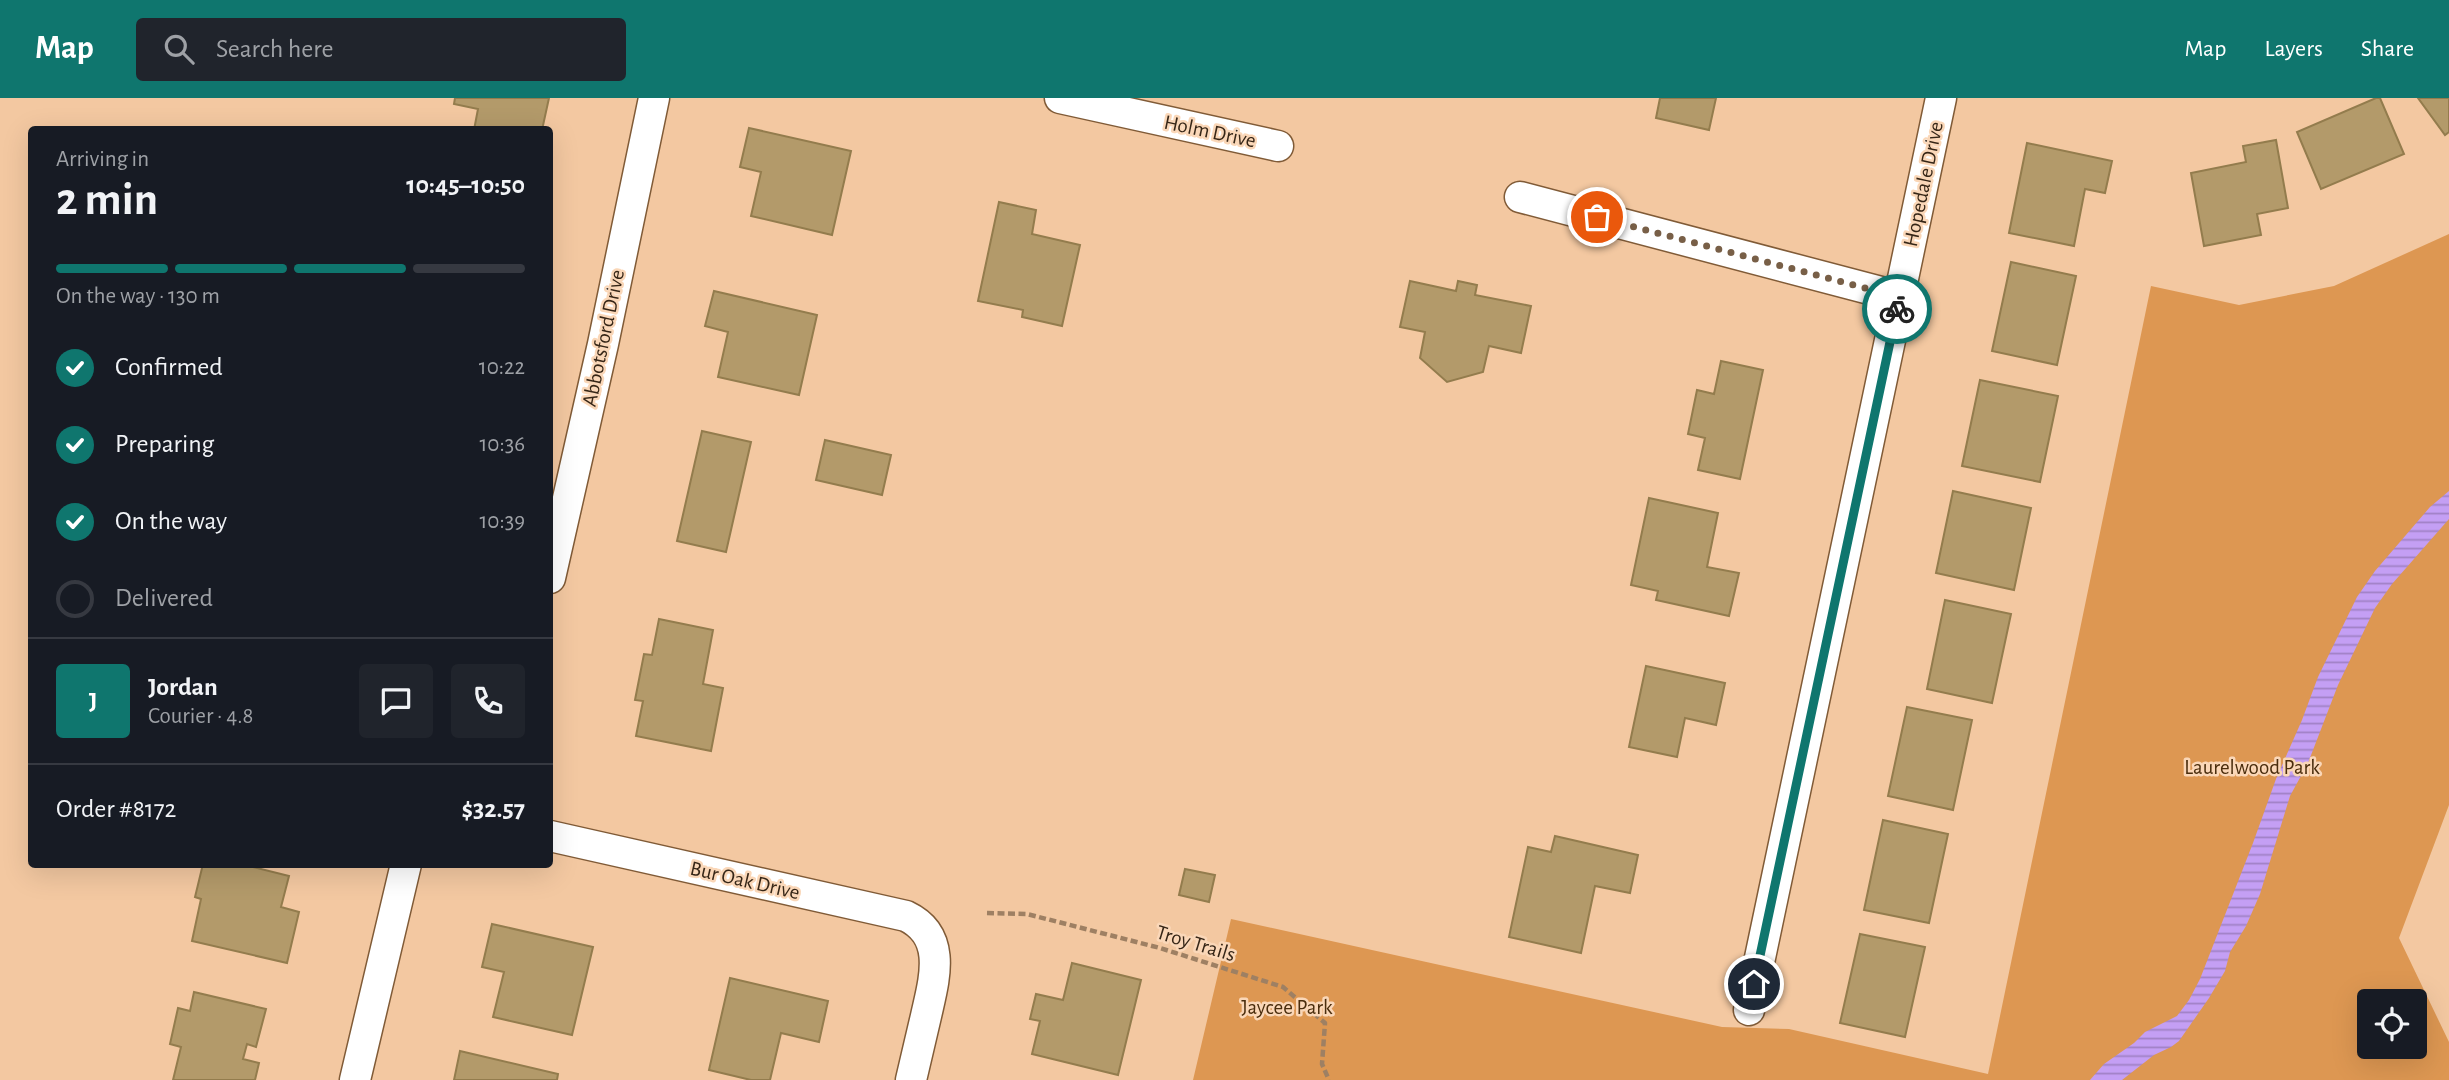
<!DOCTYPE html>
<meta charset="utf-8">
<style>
:root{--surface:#171b24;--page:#20242c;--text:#f1f3f6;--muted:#9ea1a6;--line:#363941;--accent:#0f766e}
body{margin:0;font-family:"Alegreya Sans",sans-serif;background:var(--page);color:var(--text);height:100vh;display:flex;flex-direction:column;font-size:26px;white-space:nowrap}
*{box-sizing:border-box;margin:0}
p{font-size:23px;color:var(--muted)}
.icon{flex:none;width:38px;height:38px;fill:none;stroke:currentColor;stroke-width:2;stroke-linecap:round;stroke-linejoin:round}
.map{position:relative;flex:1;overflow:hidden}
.details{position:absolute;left:28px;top:28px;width:525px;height:742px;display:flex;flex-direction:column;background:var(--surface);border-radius:7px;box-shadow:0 7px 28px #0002}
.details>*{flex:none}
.controls{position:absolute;left:2357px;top:891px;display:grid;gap:14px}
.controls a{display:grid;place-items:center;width:70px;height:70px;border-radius:7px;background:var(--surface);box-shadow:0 7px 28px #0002;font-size:35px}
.pin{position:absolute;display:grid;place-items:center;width:60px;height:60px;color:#fff;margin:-30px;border:4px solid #fff;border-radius:50%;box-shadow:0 2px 7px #0007}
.courier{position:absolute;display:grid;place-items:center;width:70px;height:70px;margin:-35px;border:5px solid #0f766e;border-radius:50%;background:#fff;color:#222;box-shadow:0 2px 9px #0007}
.head em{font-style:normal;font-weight:600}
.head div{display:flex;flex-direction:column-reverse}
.head{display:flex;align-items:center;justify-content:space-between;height:119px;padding:0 28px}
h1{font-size:46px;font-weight:600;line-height:52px}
.bar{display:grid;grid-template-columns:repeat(4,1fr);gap:10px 7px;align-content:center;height:84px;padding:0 28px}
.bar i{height:9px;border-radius:5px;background:var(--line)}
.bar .current{background:var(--accent)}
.bar p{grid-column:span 4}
.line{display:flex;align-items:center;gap:18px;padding:0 28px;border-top:2px solid var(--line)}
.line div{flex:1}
.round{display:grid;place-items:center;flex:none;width:74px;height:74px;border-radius:7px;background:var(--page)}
ol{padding:0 28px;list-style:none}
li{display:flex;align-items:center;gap:21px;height:77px}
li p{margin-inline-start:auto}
li .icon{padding:7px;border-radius:50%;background:var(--accent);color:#fff;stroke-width:4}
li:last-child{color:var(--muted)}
li i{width:38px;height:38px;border:4px solid var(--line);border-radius:50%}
header{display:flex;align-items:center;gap:42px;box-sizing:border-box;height:98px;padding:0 35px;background:var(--accent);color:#fff}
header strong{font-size:33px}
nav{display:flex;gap:38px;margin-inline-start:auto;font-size:24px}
.search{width:490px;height:63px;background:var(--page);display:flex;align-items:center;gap:18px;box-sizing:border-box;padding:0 24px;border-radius:7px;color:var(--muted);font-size:26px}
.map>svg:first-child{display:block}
</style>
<header>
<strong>Map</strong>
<div class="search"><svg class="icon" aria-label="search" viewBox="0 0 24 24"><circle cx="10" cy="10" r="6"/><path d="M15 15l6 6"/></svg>Search here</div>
<nav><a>Map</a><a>Layers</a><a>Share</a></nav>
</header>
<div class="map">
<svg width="2449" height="982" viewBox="0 0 2449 982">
<defs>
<pattern id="water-rules" width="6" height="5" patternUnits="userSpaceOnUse" patternTransform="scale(1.75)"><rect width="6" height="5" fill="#c49ff4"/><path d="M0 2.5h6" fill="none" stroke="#a081c5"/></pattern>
</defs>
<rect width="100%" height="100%" fill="#f3c8a1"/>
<path fill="#dd9752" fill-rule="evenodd" d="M2449,136V707L2399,840L2449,944V982H1193L1231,821L1722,929L1789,931L1988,976L2151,188L2239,207L2334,188ZM2370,903H2415V948H2370Z"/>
<polygon fill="url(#water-rules)" points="2449,393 2449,421 2392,486 2375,510 2338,587 2308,665 2290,698 2260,796 2246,828 2230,854 2225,873 2209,900 2179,943 2171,949 2154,957 2122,982 2090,982 2104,966 2134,945 2145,934 2177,918 2189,902 2200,881 2253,745 2276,681 2302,622 2318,579 2357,499 2375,473 2430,409"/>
<g fill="#b39a6a" stroke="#937c4d" stroke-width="2">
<polygon points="455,0 549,0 542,32 474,32 478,11 454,6"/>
<polygon points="1660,0 1716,0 1709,32 1656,20"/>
<polygon points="2376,0 2380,0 2404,56 2321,91 2297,34"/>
<polygon points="2418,0 2449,0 2449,34 2445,37"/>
<polygon points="749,30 851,53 832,137 751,118 761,74 740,69"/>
<polygon points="2276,42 2288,110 2257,116 2261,137 2204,148 2191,75 2246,64 2243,48"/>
<polygon points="2027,45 2112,63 2105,95 2085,91 2074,148 2009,135"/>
<polygon points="999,104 1036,112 1032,136 1080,147 1062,228 1022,219 1023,212 978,203"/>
<polygon points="2011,164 2076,178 2057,267 1992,253"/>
<polygon points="1410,183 1456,193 1458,183 1477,187 1475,197 1531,208 1521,255 1489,248 1483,274 1447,284 1420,260 1425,234 1400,229"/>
<polygon points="714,193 817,217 799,297 718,279 728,234 705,228"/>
<polygon points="1721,263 1763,272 1740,381 1698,372 1705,340 1688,336 1697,292 1714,296"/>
<polygon points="1980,282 2058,298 2040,384 1962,368"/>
<polygon points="702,333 751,344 726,454 677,443"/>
<polygon points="825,342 891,357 882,397 816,382"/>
<polygon points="1953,393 2031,410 2014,492 1936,475"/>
<polygon points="1649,400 1718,415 1707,469 1739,475 1729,518 1656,502 1658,493 1631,487"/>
<polygon points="1945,502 2011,516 1992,605 1927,591"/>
<polygon points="659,521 713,532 703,586 723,590 711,653 636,638 643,603 635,602 644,556 652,557"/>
<polygon points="1646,568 1725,585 1716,627 1685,620 1677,659 1629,649"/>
<polygon points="1907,609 1972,622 1953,712 1888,698"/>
<polygon points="1883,722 1948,736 1929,825 1864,812"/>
<polygon points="1555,738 1638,757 1630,795 1595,788 1581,855 1509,839 1528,749 1551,754"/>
<polygon points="203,766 241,766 289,778 281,809 299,814 287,865 192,843 201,801 195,799"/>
<polygon points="1185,771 1215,777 1209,804 1179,797"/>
<polygon points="492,826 593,849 572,937 493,919 504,874 482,869"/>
<polygon points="1860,836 1925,849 1905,939 1840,925"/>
<polygon points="1072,865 1141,882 1118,977 1032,956 1040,923 1030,921 1036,896 1063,902"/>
<polygon points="730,880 828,903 819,944 781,935 770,982 751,982 709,972"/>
<polygon points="194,894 266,911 256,949 247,946 243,961 259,965 255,982 173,982 181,949 170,946 178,910 190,913"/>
<polygon points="460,953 558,976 557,982 454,982"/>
</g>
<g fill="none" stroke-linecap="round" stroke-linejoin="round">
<defs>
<g id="street">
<polyline points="1060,0 1278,48"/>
<polyline points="1520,99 1900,199"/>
<polyline points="550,480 603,246 654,0"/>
<path d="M550,738L906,818C948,838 934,882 926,918C921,940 916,961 911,982"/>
<polyline points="1749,912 1941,0"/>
<polyline points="355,982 406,766"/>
</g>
</defs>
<use href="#street" stroke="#805b37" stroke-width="33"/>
<polyline stroke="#9e8063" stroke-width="4.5" stroke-dasharray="7 3.5" stroke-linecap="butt" points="987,815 1027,816 1160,850 1283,889 1325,925 1322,966 1329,982"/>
<use href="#street" stroke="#fff" stroke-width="30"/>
</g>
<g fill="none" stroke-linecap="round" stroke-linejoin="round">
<polyline stroke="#785f47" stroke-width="7" stroke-dasharray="0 12.6" points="1597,119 1899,199 1897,211"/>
<polyline stroke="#0f766e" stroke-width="9" points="1754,886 1897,211"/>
</g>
<g text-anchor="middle" stroke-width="5" stroke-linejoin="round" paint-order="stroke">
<g font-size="21" fill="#362617" stroke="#fad7b8">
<text transform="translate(1210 33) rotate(12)" y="7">Holm Drive</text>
<text transform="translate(1923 86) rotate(-78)" y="7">Hopedale Drive</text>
<text transform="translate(603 240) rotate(-78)" y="7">Abbotsford Drive</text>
<text transform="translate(745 782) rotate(13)" y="7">Bur Oak Drive</text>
<text transform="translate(1196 845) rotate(17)" y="7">Troy Trails</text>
</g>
<g font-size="21" fill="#4a2d0d" stroke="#fad7b8">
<text x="2252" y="676">Laurelwood Park</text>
<text x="1287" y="916">Jaycee Park</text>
</g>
</g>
</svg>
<div class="controls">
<a><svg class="icon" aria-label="locate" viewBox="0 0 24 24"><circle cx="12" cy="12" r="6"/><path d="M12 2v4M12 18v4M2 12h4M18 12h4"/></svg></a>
</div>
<div class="pin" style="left:1597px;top:119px;background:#ea580c"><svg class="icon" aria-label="bag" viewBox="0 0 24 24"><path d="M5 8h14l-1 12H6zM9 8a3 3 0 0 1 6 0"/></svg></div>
<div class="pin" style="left:1754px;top:886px;background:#1f2937"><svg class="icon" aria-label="home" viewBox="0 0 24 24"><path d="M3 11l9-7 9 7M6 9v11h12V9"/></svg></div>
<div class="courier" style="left:1897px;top:211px"><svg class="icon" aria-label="bike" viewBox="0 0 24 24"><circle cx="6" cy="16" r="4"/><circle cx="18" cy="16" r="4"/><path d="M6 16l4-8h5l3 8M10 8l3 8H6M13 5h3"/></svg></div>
<section class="details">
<div class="head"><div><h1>2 min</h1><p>Arriving in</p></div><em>10:45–10:50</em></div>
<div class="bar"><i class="current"></i><i class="current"></i><i class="current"></i><i></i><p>On the way · 130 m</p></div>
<ol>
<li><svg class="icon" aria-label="check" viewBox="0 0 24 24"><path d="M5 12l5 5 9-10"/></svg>Confirmed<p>10:22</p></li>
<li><svg class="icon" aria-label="check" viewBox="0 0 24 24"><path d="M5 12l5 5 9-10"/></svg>Preparing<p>10:36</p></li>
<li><svg class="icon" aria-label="check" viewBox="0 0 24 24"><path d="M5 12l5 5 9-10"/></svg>On the way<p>10:39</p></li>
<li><i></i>Delivered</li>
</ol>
<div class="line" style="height:126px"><b class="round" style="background:var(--accent);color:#fff">J</b><div><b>Jordan</b><p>Courier · 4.8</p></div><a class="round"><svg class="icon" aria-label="chat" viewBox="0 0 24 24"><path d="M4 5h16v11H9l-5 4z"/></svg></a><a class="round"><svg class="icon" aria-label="phone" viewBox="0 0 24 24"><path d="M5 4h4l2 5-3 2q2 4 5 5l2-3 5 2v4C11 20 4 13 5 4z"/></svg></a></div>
<div class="line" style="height:91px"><div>Order #8172</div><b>$32.57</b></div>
</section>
</div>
